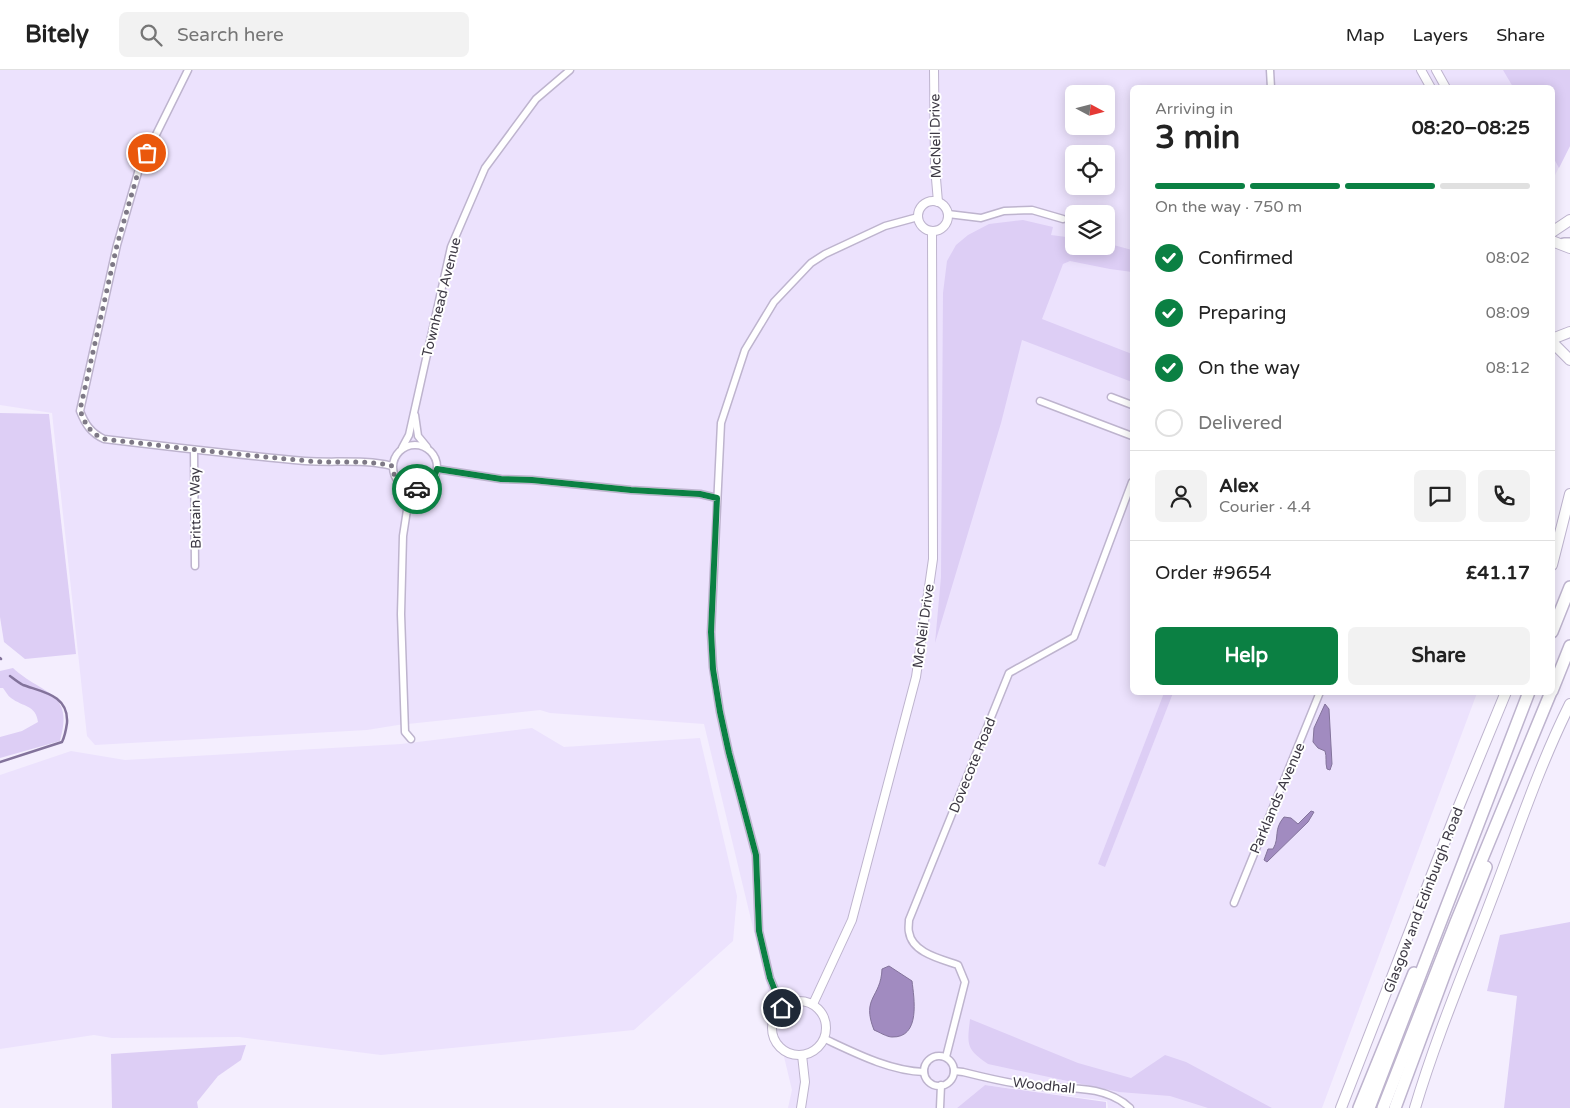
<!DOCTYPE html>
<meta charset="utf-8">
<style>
:root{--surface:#fff;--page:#f2f2f2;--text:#222;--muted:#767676;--line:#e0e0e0;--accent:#0b8043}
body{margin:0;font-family:"Varela Round",sans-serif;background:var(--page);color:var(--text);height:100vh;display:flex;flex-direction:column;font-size:19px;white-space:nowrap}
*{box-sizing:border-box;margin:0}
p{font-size:16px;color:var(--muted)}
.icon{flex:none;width:28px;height:28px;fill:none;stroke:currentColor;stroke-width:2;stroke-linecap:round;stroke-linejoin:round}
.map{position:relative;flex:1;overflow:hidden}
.side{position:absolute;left:1130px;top:15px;width:425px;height:610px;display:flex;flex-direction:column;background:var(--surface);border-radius:8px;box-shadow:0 2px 12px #0003}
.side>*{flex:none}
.needle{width:32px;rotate:97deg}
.controls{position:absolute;left:1065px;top:15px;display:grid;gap:10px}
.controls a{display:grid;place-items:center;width:50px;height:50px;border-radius:8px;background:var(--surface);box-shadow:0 2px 12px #0003;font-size:25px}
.pin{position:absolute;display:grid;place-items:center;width:42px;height:42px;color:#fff;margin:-21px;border:2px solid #fff;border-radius:50%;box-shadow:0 1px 5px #0007}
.courier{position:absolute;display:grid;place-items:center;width:50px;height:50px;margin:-25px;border:4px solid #0b8043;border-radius:50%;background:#fff;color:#222;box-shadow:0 1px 6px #0007}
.head em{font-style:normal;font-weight:700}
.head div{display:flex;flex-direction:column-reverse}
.head{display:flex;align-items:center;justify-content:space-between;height:85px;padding:0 25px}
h1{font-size:32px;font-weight:700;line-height:38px}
.bar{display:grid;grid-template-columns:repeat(4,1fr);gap:8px 5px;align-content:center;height:60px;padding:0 25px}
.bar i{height:6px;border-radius:4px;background:var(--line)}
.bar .current{background:var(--accent)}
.bar p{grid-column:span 4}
.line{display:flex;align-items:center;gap:12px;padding:0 25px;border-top:1px solid var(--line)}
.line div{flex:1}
.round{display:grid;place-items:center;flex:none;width:52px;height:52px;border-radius:8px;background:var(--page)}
ol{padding:0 25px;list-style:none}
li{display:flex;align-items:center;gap:15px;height:55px}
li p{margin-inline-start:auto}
li .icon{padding:5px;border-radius:50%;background:var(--accent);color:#fff;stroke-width:4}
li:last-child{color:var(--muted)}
li i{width:28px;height:28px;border:2px solid var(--line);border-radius:50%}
.primary-button{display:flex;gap:10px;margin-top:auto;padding:10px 25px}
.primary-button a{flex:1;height:58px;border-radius:8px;background:var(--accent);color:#fff;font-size:20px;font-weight:700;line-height:58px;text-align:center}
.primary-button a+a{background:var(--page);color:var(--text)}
header{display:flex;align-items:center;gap:30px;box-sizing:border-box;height:70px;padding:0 25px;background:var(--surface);border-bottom:1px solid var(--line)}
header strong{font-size:24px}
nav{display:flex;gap:28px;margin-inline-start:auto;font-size:18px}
.search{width:350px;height:45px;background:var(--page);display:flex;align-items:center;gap:12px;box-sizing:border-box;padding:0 18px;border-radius:8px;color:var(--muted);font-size:19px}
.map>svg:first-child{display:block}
</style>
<header>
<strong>Bitely</strong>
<div class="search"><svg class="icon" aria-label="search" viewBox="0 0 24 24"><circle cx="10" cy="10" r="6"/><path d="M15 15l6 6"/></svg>Search here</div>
<nav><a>Map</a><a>Layers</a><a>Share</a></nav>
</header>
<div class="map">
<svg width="1570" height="1038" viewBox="0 0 1570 1038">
<rect width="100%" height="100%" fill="#f4eefe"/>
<g fill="#ece2fd" fill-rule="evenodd">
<path d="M0,0H1570V76L1553,109L1552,18H1132V622L1477,623L1322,1038H1108L1107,1031L985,1015L957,1038H788L792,1020L704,654L550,643L540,640L398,655L367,660L95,675L87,666L52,343L0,335ZM1074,24H1106V56H1074ZM1074,84H1106V116H1074ZM1074,144H1106V176H1074Z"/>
<polygon points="532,658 564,677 700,668 737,826 733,871 634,960 381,985 239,967 112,968 94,965 0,979 0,705 71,681 125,690 401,674"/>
</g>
<g fill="#ddcef5">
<polygon points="1503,0 1570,0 1570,76 1559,98 1553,87 1552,18 1513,17"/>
<polygon points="1023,150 1053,157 1051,165 1074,168 1074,176 1106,176 1106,173 1132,180 1132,202 1110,199 1070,191 1063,194 1042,249 1132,284 1132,312 1022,270 1001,353 935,573 941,507 943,223 947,191 956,175 968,165 989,154"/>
<polygon points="0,343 49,344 76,584 25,589 4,572 0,547"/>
<path d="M13,598C42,625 75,621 60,671L0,688V667L22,661L38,652C36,635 23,637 11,628C8,626 6,622 3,618H0V601Z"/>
<polygon points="1164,623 1173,623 1105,797 1098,794"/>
<polygon points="1570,852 1570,1038 1504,1038 1517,926 1487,921 1500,865"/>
<path d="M970,949L1078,993L1131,1008L1165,985L1186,992L1272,1038H1208L1170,1026L1119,1022L988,994C966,979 967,975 970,949Z"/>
<polygon points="246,975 241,990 218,1006 197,1032 198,1038 112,1038 111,984"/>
<polygon points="985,1015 1106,1032 1106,1038 957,1038"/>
</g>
<g fill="#a18bc0" stroke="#83739b">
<path d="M1325,634L1329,639L1332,694L1330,700L1327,699C1325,692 1327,687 1325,681L1318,678L1313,672L1314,658Z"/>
<path d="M1311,741L1314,742L1308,752L1267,792L1264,790L1268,779H1273C1280,767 1273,760 1284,747L1291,748L1298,754Z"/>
<path d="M889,896L912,911C914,928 921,968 892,967C887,967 879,962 874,960C861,927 881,928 882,899Z"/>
</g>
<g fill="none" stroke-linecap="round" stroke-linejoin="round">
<g stroke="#83739b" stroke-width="2.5">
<polyline points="0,588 1,589"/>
<path d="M0,692L62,672C65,666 66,660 67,653C69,625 42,622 23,615C19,613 14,609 10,606"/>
</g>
<defs>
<g id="minor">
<path d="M188,0L139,99L117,175L80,341C85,354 91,363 104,369C171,377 238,385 305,391C334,393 365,389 392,396"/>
<polyline points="1270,0 1271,18"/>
<polyline points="948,144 981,148 1004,141 1032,140 1063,149"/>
<polyline points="1111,327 1132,335"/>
<polyline points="1040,331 1132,366"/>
<polyline points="415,345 418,366 427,377"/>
<circle cx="415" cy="397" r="22"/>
<polyline points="402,378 409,365 451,177 485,98 536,29 570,0"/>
<polyline points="194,380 195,496"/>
<polyline points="437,399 501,409 532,410 631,420 700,424 717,428"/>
<polyline points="405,417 407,438"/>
<polyline points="411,669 405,662 401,544 403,466 407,440 418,419"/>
<polyline points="1234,833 1320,622"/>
<polyline points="782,937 770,908 759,861 756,785 729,683 720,642 713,597 711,563 721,353 745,280 774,232 811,193 825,184 885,156 918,147"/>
<path d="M825,969C855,983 890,1001 924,1002"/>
<circle cx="939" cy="1001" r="15"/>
<path d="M946,987L965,912L958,895C941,889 912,883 909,862C908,859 909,854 909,850L1009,603L1074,567L1132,412"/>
<path d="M954,1001L963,1002C983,1007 1004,1012 1024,1015C1059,1020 1103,1012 1130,1038"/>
<polyline points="940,1038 941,1015"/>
</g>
<g id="tertiary">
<polyline points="934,0 935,97 938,132"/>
<polyline points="1421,0 1431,18"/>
<polyline points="1436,0 1446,18"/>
<circle cx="933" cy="146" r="15"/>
<circle cx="799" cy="958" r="27"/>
<polyline points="813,934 852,850 916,607 933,489 932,161"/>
<polyline points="801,1038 805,1012 802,985"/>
</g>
<g id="trunk">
<polyline points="1552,162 1570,150"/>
<polyline points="1552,171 1570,178"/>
<polyline points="1552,269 1570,262"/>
<polyline points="1552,272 1570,290"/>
<polyline points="1552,495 1570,424"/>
<polyline points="1341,1038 1454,748 1506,622"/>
<path d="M1415,1038C1436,967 1466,897 1492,828C1517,763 1539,696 1570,634"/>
</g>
<g id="motorway">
<polyline points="1564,174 1570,174"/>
<polyline points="1552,562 1570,517"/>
<polyline points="1552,621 1570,576"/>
<polyline points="1359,1038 1414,903"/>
<polyline points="1369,1038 1529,622"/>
<polyline points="1383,1038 1456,852 1551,622"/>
<polyline points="1395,1038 1446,900 1486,797"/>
</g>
</defs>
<use href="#minor" stroke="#beb4ce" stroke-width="9"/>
<use href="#tertiary" stroke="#beb4ce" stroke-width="10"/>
<use href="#trunk" stroke="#beb4ce" stroke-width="12"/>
<use href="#motorway" stroke="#beb4ce" stroke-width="14"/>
<use href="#minor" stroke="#fff" stroke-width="6"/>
<use href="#tertiary" stroke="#fff" stroke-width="8"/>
<use href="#trunk" stroke="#fff" stroke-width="10"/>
<use href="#motorway" stroke="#fff" stroke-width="11"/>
</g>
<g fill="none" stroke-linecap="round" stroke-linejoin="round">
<path stroke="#7e7986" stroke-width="5" stroke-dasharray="0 9" d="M147,83L139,99L117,175L80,340C85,354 90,363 104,369C172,377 240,385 309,391C337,394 365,389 392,396C394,410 402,419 417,419"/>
<path stroke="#0b8043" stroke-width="6" d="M417,419C428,417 434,410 437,399L501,409L532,410L631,420L700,424L717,428L711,562L713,599L720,642L729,683L756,785L759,861L770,908L782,938"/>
</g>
<g text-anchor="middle" stroke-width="4" stroke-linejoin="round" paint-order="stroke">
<g font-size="14" fill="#3e3a45" stroke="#fff">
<text transform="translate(935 66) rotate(-91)" y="5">McNeil Drive</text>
<text transform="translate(441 227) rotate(-76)" y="5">Townhead Avenue</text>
<text transform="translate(195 438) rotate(-91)" y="5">Brittain Way</text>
<text transform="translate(923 556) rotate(-82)" y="5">McNeil Drive</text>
<text transform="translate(972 695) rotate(-68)" y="5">Dovecote Road</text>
<text transform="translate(1277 728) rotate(-67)" y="5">Parklands Avenue</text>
<text transform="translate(1423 830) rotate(-69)" y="5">Glasgow and Edinburgh Road</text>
<text transform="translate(1044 1015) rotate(6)" y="5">Woodhall</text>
</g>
</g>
</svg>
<div class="controls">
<a><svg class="needle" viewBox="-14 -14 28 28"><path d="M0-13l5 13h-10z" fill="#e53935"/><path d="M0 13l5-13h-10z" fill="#767676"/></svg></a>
<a><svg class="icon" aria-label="locate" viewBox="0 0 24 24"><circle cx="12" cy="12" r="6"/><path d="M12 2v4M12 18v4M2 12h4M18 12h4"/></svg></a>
<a><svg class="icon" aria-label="layers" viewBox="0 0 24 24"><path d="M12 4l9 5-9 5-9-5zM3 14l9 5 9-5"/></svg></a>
</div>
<div class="pin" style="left:147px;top:83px;background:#ea580c"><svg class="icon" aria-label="bag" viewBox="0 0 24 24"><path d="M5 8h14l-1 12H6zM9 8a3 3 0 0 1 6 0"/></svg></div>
<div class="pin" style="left:782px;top:938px;background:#1f2937"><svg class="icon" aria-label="home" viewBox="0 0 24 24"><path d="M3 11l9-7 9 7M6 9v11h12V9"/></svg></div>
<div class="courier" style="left:417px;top:419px"><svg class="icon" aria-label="car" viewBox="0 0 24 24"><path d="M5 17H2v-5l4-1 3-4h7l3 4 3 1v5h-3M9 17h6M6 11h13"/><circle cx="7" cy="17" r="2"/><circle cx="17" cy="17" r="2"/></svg></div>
<section class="side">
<div class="head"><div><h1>3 min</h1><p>Arriving in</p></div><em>08:20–08:25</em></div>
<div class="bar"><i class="current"></i><i class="current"></i><i class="current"></i><i></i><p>On the way · 750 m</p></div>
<ol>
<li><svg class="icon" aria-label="check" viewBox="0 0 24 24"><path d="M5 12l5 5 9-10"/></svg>Confirmed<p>08:02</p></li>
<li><svg class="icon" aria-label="check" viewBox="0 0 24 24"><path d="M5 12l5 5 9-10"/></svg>Preparing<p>08:09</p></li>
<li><svg class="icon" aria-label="check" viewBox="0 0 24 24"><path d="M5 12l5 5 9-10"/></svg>On the way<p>08:12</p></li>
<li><i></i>Delivered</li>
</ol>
<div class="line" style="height:90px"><a class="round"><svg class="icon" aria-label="person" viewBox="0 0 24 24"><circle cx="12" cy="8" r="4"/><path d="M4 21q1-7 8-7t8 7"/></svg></a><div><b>Alex</b><p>Courier · 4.4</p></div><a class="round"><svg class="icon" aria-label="chat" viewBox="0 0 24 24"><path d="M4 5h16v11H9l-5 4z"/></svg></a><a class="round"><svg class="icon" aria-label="phone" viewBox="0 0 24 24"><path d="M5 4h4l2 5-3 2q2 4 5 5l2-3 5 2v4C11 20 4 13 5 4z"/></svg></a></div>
<div class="line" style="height:65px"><div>Order #9654</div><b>£41.17</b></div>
<div class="primary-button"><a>Help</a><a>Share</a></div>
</section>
</div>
